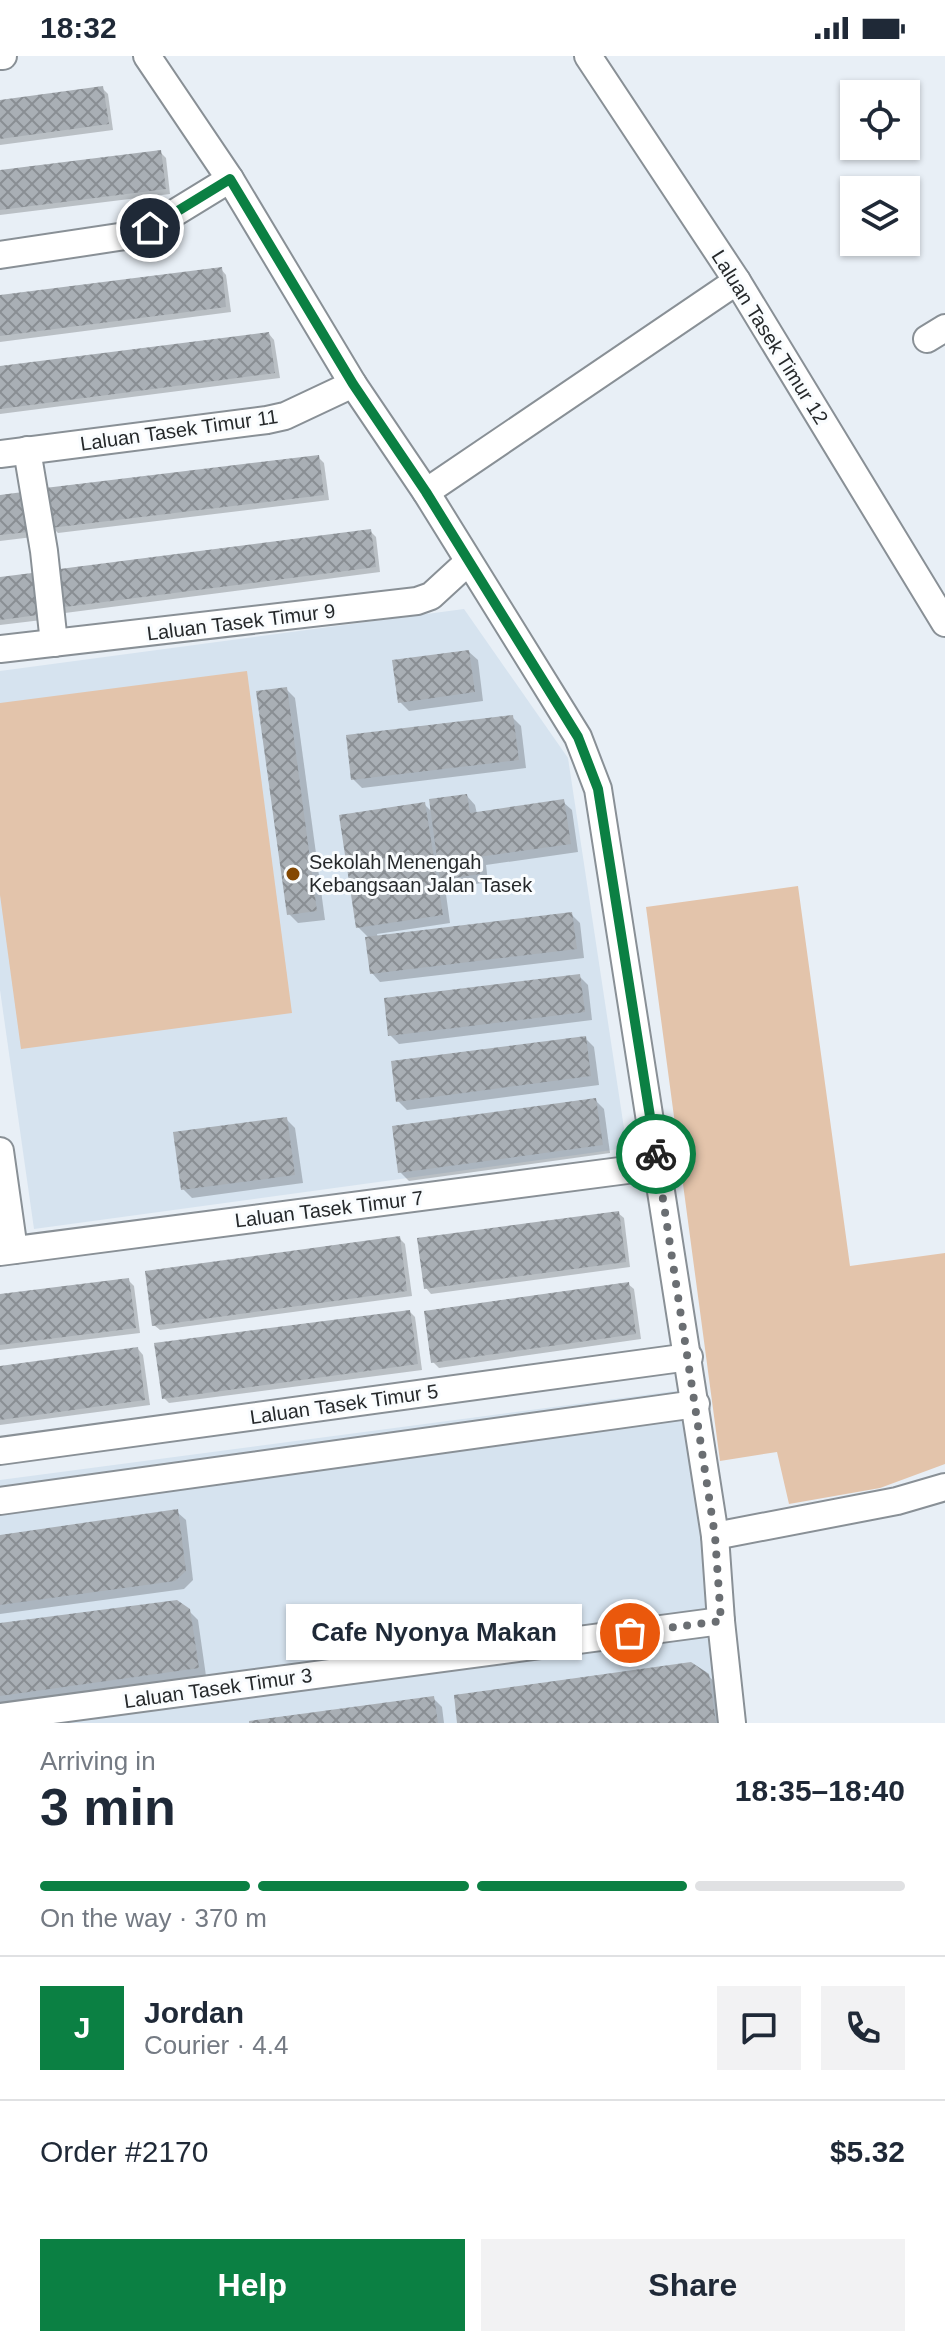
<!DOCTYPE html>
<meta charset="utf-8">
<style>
:root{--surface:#fff;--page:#f2f2f3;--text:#1f2937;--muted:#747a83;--line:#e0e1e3;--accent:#0b8043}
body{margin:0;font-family:Helvetica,sans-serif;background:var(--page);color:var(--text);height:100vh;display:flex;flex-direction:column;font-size:30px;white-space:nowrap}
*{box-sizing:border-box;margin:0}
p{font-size:26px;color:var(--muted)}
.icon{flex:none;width:44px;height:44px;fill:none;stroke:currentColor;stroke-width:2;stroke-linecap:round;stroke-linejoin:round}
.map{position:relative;height:1667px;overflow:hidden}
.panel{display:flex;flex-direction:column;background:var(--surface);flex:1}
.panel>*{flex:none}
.tools{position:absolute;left:840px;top:24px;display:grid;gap:16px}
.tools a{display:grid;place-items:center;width:80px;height:80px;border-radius:0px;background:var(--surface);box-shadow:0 2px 6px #0004;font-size:40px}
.pin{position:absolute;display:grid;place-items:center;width:68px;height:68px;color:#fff;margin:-34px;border:4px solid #fff;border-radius:50%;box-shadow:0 2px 8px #0007}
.courier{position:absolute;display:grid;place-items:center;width:80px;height:80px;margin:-40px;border:6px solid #0b8043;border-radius:50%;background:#fff;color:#222;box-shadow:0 2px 10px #0007}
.bubble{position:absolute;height:56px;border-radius:0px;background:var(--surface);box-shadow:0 2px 6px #0004;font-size:26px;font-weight:700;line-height:56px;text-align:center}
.headline em{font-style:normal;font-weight:700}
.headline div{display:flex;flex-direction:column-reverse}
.headline{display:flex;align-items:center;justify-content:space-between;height:136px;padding:0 40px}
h1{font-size:52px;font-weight:700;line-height:60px}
.bar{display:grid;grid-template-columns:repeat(4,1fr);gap:12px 8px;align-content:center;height:96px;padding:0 40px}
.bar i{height:10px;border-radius:6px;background:var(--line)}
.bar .active{background:var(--accent)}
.bar p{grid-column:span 4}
.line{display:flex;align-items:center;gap:20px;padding:0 40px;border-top:2px solid var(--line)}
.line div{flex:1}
.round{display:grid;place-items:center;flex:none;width:84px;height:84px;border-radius:0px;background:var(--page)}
.action{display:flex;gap:16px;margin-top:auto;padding:16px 40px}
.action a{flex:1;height:92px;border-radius:0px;background:var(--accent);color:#fff;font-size:32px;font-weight:700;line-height:92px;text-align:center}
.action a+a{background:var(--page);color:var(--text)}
.status{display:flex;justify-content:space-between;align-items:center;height:56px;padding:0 40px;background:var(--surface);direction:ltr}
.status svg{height:22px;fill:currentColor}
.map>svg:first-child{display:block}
</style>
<div class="status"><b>18:32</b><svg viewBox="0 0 49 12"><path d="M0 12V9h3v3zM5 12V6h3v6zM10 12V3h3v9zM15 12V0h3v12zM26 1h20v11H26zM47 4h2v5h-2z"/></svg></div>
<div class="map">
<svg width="945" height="1667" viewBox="0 0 945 1667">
<defs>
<pattern id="building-cross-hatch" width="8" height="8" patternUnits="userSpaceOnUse" patternTransform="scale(2)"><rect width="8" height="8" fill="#a9afb5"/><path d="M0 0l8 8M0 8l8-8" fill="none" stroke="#898e93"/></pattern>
</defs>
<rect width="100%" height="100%" fill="#e8eff6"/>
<g fill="#d6e3ef">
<polygon points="464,553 568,702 627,1092 34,1173 0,934 0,615"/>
<polygon points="698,1332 732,1667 0,1667 0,1424"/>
</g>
<g fill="#e3c4ab">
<polygon points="247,615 292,957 21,993 0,839 0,647"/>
<polygon points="798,830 850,1210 945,1197 945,1408 880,1432 789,1448 777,1396 720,1405 646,851"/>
</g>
<g fill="#0003">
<polygon points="102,32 108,38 113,74 0,89 0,46"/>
<polygon points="160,96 166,102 170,138 0,159 0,116"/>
<polygon points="221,213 226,219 231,256 0,286 0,241"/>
<polygon points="269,278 274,284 280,322 0,358 0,312"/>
<polygon points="319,402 324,407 329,444 58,477 52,471"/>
<polygon points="0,441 33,481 0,485"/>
<polygon points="370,475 376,481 380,516 65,557 59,552"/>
<polygon points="32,519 37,525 42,564 0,569 0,523"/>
<polygon points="469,596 478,604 483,645 409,655 400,646"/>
<polygon points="286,633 295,642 325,864 298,867 289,858"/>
<polygon points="512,661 521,670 526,712 362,732 353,723"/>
<polygon points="467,740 475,749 477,758 563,746 572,754 578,796 486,809 488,826 451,832 444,824 450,867 377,878 378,882 571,858 580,867 584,902 380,926 372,917 370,883 358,871 424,748 432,756"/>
<polygon points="579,920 588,929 592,964 399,988 390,979"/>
<polygon points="585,982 594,991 599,1029 407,1054 398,1045"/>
<polygon points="596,1045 604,1053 610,1097 409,1125 400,1116"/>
<polygon points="286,1063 295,1072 303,1127 192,1142 183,1133"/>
<polygon points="618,1157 624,1162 630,1211 431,1238 426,1232"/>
<polygon points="399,1182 405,1188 412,1240 160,1274 154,1269"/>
<polygon points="128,1224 134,1230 140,1277 0,1294 0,1240"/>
<polygon points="628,1228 634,1233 641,1283 439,1312 433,1306"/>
<polygon points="410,1256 415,1261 422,1314 169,1347 164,1342"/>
<polygon points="138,1293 143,1299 150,1349 0,1369 0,1312"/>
<polygon points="177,1456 186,1464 193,1524 184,1533 0,1558 0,1481"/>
<polygon points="189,1555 198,1564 206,1620 0,1650 0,1569"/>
<polygon points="708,1619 717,1629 722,1667 459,1667"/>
<polygon points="433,1642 442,1651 444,1667 250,1667"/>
</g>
<g fill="url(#building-cross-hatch)">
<polygon points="103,30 109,68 0,83 0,44"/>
<polygon points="161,94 166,133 0,154 0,114"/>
<polygon points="222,211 226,251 0,280 0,239"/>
<polygon points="269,276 275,317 0,353 0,310"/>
<polygon points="319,399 324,439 50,472 45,432"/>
<polygon points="23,436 28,476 0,479 0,439"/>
<polygon points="371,473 376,511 57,552 52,514"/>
<polygon points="32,517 38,559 0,564 0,521"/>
<polygon points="469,594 475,636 398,647 392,604"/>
<polygon points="287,631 317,855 287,859 256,635"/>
<polygon points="513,659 519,704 351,724 346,679"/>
<polygon points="467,738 470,757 564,743 571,788 478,801 480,818 440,824 429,743"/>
<polygon points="425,746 443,859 356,872 339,759"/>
<polygon points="572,856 577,893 370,918 365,881"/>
<polygon points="580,918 585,956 388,980 384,942"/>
<polygon points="586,980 591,1020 396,1046 391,1005"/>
<polygon points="596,1042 603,1089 398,1117 392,1070"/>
<polygon points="287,1061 295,1119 181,1134 173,1076"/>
<polygon points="619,1155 626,1206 424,1233 417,1182"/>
<polygon points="400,1180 407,1235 152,1270 145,1215"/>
<polygon points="129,1222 136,1272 0,1289 0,1238"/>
<polygon points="629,1226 636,1278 431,1307 424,1255"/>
<polygon points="410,1254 418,1308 162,1343 154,1287"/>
<polygon points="138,1291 145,1344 0,1364 0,1310"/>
<polygon points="178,1453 186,1515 175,1525 0,1549 0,1479"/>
<polygon points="177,1544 190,1553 199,1612 0,1640 0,1567"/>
<polygon points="691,1606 709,1618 716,1667 457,1667 454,1639"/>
<polygon points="434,1640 438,1667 249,1667 249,1665"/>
</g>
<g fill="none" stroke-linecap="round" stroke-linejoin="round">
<defs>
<g id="minor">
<polyline points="0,0 3,0"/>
<polyline points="147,0 230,123 353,328 426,436 578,681 598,733 715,1480 721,1565 732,1667"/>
<polyline points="588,0 737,225 945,567"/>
<polyline points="0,199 132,179 150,172 230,123"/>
<polyline points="927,283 945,272"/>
<polyline points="27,394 44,495 54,587"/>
<polyline points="0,398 267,364 285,360 353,328"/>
<polyline points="426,436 737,225"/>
<polyline points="0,593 417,545 431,540 468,506"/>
<polyline points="0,1095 14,1194"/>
<polyline points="0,1196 658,1110"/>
<polyline points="0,1395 689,1301"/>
<polyline points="0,1445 696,1348"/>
<polyline points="715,1480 897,1445 945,1431"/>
<polyline points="0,1661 721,1565"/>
</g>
</defs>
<use href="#minor" stroke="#899096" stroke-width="30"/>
<use href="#minor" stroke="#fff" stroke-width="26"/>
</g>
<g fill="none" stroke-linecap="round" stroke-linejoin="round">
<polyline stroke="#6a6e72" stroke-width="8" stroke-dasharray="0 14.4" points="630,1577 721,1565 715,1480 656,1098"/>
<polyline stroke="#0b8043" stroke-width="10" points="150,172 230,123 353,328 426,436 578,681 598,733 656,1098"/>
</g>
<circle fill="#844802" stroke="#f9fcfe" stroke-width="3" cx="293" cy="818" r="8"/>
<g text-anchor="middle" stroke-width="6" stroke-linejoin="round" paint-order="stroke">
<g font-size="20" fill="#26292b" stroke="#f9fcfe">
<text transform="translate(770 281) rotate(58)" y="7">Laluan Tasek Timur 12</text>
<text transform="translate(179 374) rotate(-8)" y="7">Laluan Tasek Timur 11</text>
<text transform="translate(241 566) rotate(-7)" y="7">Laluan Tasek Timur 9</text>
<text transform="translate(329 1153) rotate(-7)" y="7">Laluan Tasek Timur 7</text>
<text transform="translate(344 1348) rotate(-8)" y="7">Laluan Tasek Timur 5</text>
<text transform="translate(218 1632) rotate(-8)" y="7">Laluan Tasek Timur 3</text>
</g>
<g font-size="20" fill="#26292b" stroke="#f9fcfe" text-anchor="start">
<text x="309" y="813">Sekolah Menengah<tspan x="309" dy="23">Kebangsaan Jalan Tasek</tspan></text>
</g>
</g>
</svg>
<div class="tools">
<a><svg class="icon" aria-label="locate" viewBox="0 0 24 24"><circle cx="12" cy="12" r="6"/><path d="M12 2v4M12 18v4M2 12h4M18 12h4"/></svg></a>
<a><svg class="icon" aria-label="layers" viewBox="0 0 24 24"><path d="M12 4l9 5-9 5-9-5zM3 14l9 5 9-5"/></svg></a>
</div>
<div class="pin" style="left:630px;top:1577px;background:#ea580c"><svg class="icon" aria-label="bag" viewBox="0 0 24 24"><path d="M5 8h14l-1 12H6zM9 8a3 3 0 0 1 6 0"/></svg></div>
<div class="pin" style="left:150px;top:172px;background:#1f2937"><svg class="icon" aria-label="home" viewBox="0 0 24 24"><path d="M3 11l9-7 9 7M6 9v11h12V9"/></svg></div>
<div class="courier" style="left:656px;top:1098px"><svg class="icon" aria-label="bike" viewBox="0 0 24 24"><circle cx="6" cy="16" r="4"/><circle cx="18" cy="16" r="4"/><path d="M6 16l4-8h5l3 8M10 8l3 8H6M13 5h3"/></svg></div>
<div class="bubble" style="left:286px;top:1548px;width:296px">Cafe Nyonya Makan</div>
</div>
<section class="panel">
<div class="headline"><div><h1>3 min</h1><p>Arriving in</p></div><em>18:35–18:40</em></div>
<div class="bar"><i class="active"></i><i class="active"></i><i class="active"></i><i></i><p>On the way · 370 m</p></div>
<div class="line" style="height:144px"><b class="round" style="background:var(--accent);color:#fff">J</b><div><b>Jordan</b><p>Courier · 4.4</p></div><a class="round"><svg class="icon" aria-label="chat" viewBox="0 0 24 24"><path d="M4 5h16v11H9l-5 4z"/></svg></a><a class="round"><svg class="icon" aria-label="phone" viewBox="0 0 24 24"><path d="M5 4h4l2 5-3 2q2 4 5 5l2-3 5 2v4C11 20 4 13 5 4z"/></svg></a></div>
<div class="line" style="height:104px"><div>Order #2170</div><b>$5.32</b></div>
<div class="action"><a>Help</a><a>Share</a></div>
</section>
